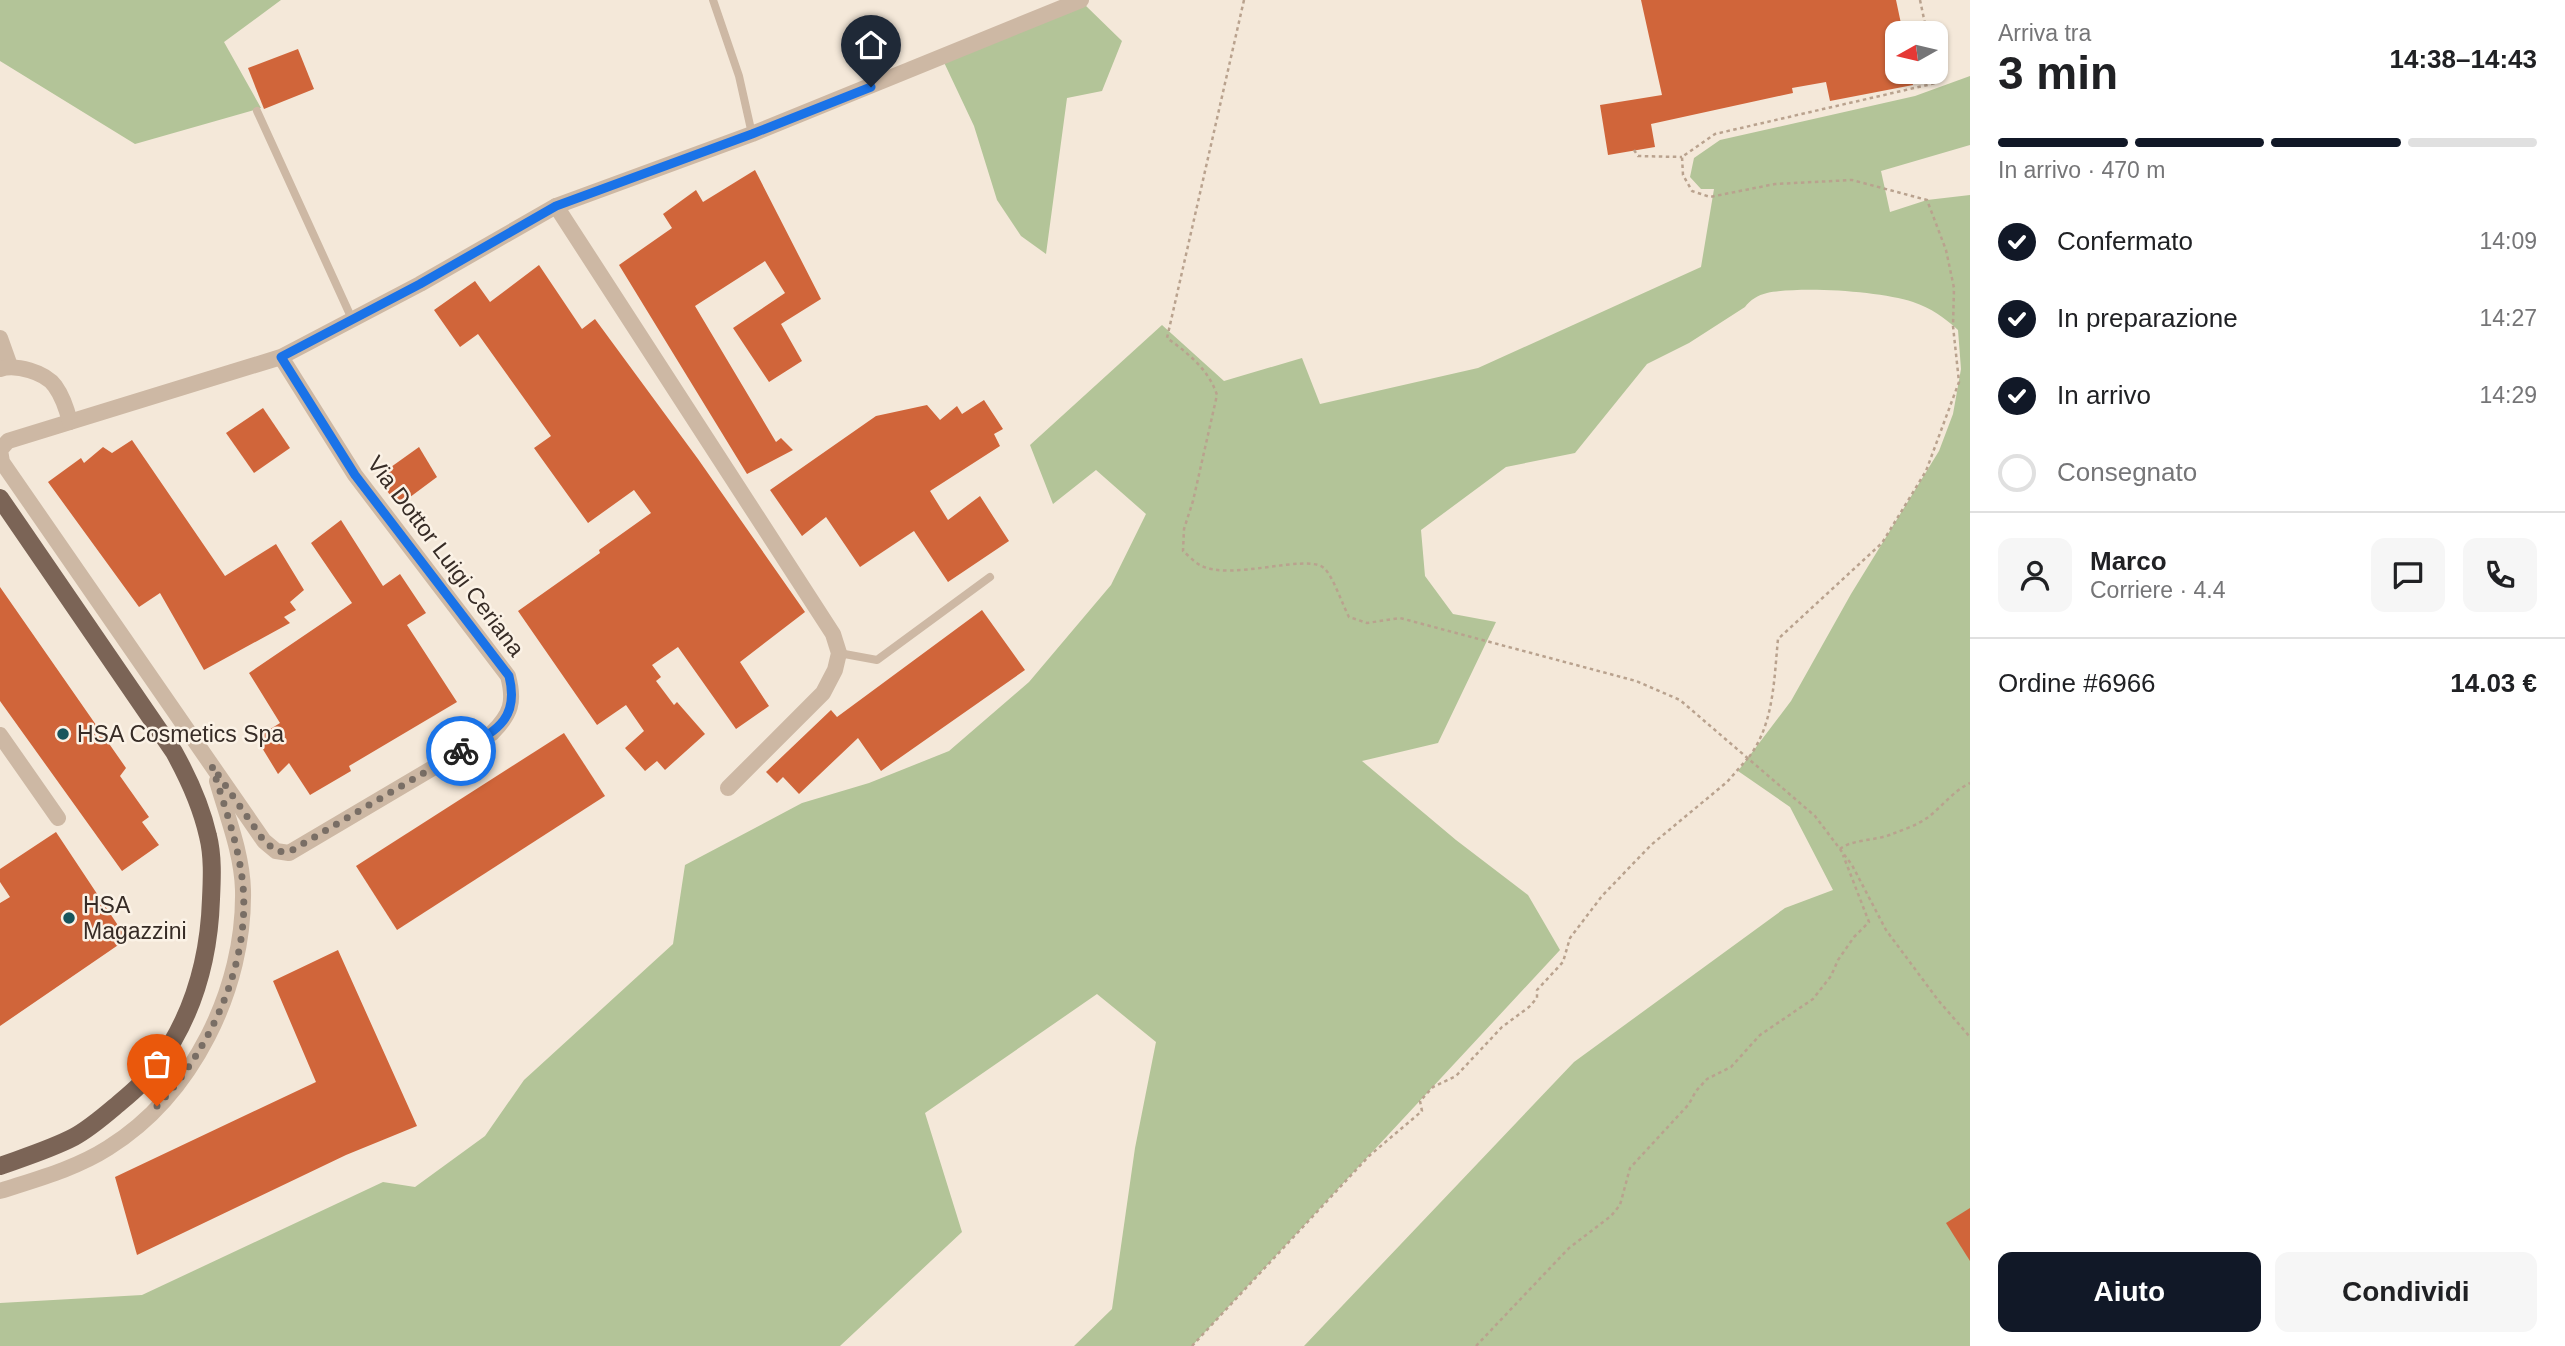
<!DOCTYPE html>
<html lang="it">
<meta charset="utf-8">
<style>
:root{--surface:#fff;--page:#f6f6f6;--text:#202124;--muted:#757577;--line:#e0e0e0;--accent:#111827}
body{margin:0;font-family:Arial,sans-serif;background:var(--page);color:var(--text);height:100vh;display:flex;flex-direction:column;font-size:26px;white-space:nowrap}
*{box-sizing:border-box;margin:0}
p{font-size:23px;color:var(--muted)}
.icon{flex:none;width:38px;height:38px;fill:none;stroke:currentColor;stroke-width:2;stroke-linecap:round;stroke-linejoin:round}
.map{position:relative;flex:1;overflow:hidden}
.side{display:flex;flex-direction:column;background:var(--surface);width:595px}
.side>*{flex:none}
.needle{width:46px;rotate:262deg}
.tools{position:absolute;left:1885px;top:21px;display:grid;gap:14px}
.tools a{display:grid;place-items:center;width:63px;height:63px;border-radius:14px;background:var(--surface);box-shadow:0 2px 5px #0004;font-size:35px}
.pin{position:absolute;display:grid;place-items:center;width:60px;height:60px;color:#fff;margin:-72px -30px;border-radius:50% 50% 50% 0;rotate:-45deg;box-shadow:0 0 7px #0007}
.pin .icon{rotate:45deg}
.courier{position:absolute;display:grid;place-items:center;width:70px;height:70px;margin:-35px;border:5px solid #1a73e8;border-radius:50%;background:#fff;color:#222;box-shadow:0 2px 9px #0007}
.head em{font-style:normal;font-weight:700}
.head div{display:flex;flex-direction:column-reverse}
.head{display:flex;align-items:center;justify-content:space-between;height:119px;padding:0 28px}
h1{font-size:46px;font-weight:700;line-height:52px}
.bar{display:grid;grid-template-columns:repeat(4,1fr);gap:10px 7px;align-content:center;height:84px;padding:0 28px}
.bar i{height:9px;border-radius:5px;background:var(--line)}
.bar .on{background:var(--accent)}
.bar p{grid-column:span 4}
.line{display:flex;align-items:center;gap:18px;padding:0 28px;border-top:2px solid var(--line)}
.line div{flex:1}
.round{display:grid;place-items:center;flex:none;width:74px;height:74px;border-radius:14px;background:var(--page)}
ol{padding:0 28px;list-style:none}
li{display:flex;align-items:center;gap:21px;height:77px}
li p{margin-inline-start:auto}
li .icon{padding:7px;border-radius:50%;background:var(--accent);color:#fff;stroke-width:4}
li:last-child{color:var(--muted)}
li i{width:38px;height:38px;border:4px solid var(--line);border-radius:50%}
.action{display:flex;gap:14px;margin-top:auto;padding:14px 28px}
.action a{flex:1;height:80px;border-radius:14px;background:var(--accent);color:#fff;font-size:28px;font-weight:700;line-height:80px;text-align:center}
.action a+a{background:var(--page);color:var(--text)}
main{display:flex;flex:1;min-height:0}
.map>svg:first-child{display:block}
</style>
<main>
<div class="map">
<svg width="1970" height="1346" viewBox="0 0 1970 1346">
<rect width="100%" height="100%" fill="#f4e8d9"/>
<g fill="#b3c498">
<polygon points="0,0 281,0 224,42 261,108 135,144 0,61"/>
<polygon points="1084,4 1122,41 1102,91 1067,98 1046,254 1021,236 997,200 974,126 941,56"/>
<path d="M1970,76V145L1881,171L1890,212L1927,200L1970,195V1346H1304L1574,1062L1785,908L1833,890L1790,807L1738,771L1791,701L1851,594L1939,451L1953,414L1961,369L1958,330C1945,318 1931,308 1913,302C1880,291 1801,286 1767,293C1758,295 1750,300 1745,307L1689,343L1647,364L1575,453L1506,467L1421,530L1425,576L1453,614L1496,622L1438,743L1362,761L1456,840L1528,895L1560,950L1192,1346H1074L1112,1309L1135,1148L1156,1042L1097,994L925,1113L962,1232L840,1346H0V1303L142,1295L383,1182L415,1187L485,1136L524,1080L673,944L685,865L802,803L869,783L949,751L1029,682L1111,585L1146,514L1096,470L1053,504L1030,445L1162,325L1224,381L1302,358L1320,404L1478,368L1701,267L1714,189H1701L1690,177L1694,158L1720,140L1915,96Z"/>
</g>
<g fill="#d0653a">
<polygon points="1641,0 1896,0 1903,33 1897,33 1897,72 1910,72 1913,85 1830,101 1826,82 1792,88 1793,93 1651,124 1655,147 1608,155 1600,105 1662,95"/>
<polygon points="298,49 314,89 264,109 248,68"/>
<polygon points="755,170 821,299 781,324 802,361 769,382 733,328 785,293 765,261 695,306 776,442 781,438 793,450 747,474 619,265 672,228 663,214 696,190 703,202"/>
<polygon points="539,265 582,329 595,319 698,459 805,612 740,662 769,706 736,729 678,647 652,665 661,677 656,681 674,705 677,702 705,734 665,770 657,761 645,771 625,748 644,731 626,705 597,725 518,611 600,553 599,550 651,513 634,490 588,523 534,448 551,436 478,334 460,347 434,310 475,281 490,302"/>
<polygon points="984,400 1003,429 994,434 1000,446 930,491 948,520 980,496 1009,541 948,582 914,531 860,567 826,517 802,536 770,490 876,416 927,405 940,420 957,406 962,414"/>
<polygon points="263,408 290,448 254,473 226,433"/>
<polygon points="132,440 225,576 276,544 304,590 290,602 296,610 284,617 290,623 204,670 160,593 139,607 48,482 81,458 84,463 103,447 112,453"/>
<polygon points="419,447 437,477 398,506 377,477"/>
<polygon points="341,520 383,586 400,574 426,613 407,625 457,702 349,766 351,771 310,795 289,763 278,774 256,738 280,723 249,673 352,603 311,543"/>
<polygon points="0,587 126,768 120,776 149,817 142,822 159,845 122,871 0,701"/>
<polygon points="982,610 1025,670 881,771 858,738 799,794 783,777 777,783 766,772 831,710 837,717"/>
<polygon points="564,733 605,796 397,930 356,866"/>
<polygon points="56,832 127,939 0,1026 0,903 10,897 0,882 0,869"/>
<polygon points="338,950 417,1126 346,1155 137,1255 115,1177 316,1082 273,981"/>
<polygon points="1970,1208 1970,1261 1946,1223"/>
</g>
<g fill="none" stroke-linecap="round" stroke-linejoin="round">
<g stroke="#b9a28e" stroke-width="2.5" stroke-dasharray="3.5 3.5" stroke-linecap="butt">
<path d="M1244,0L1167,338C1188,353 1209,370 1217,395L1193,501L1184,529L1183,551C1188,555 1194,562 1200,565C1230,582 1306,553 1324,568C1333,576 1343,606 1349,617L1367,623L1400,618L1636,681L1680,700L1815,816L1852,865L1886,930L1938,1000L1970,1037"/>
<polyline points="1920,0 1927,33"/>
<polyline points="1634,150 1638,156 1682,157"/>
<path d="M1749,757C1774,724 1774,679 1778,639L1882,543L1926,471L1959,382L1953,326L1954,288L1946,250L1927,200L1852,180L1775,184L1710,197L1692,191L1683,175L1682,157L1715,134L1936,83L1934,72"/>
<path d="M1840,849C1852,839 1876,841 1892,834C1903,830 1917,825 1927,818C1942,807 1953,791 1970,783"/>
<polyline points="1192,1346 1369,1156 1422,1111 1420,1101 1433,1087 1456,1076 1502,1027 1529,1007 1537,998 1537,990 1563,962 1570,938 1602,896 1651,845 1727,782 1748,758"/>
<polyline points="1476,1346 1569,1248 1611,1216 1620,1205 1630,1168 1689,1104 1696,1091 1707,1079 1731,1067 1760,1035 1813,999 1831,976 1838,960 1854,937 1869,922 1843,855"/>
</g>
<g stroke="#cdb8a4" stroke-width="8">
<polyline points="713,0 739,76 752,134"/>
<polyline points="257,111 352,319"/>
<polyline points="839,653 877,660 990,577"/>
</g>
<g stroke="#cdb8a4" stroke-width="16">
<polyline points="556,206 833,634 839,653 835,670 823,693 728,788"/>
<polyline points="0,338 10,366"/>
<path d="M281,357L355,475L508,676C515,702 511,714 492,733L289,853L276,851L264,841L2,462L0,450L8,441L281,357L420,284L556,206L752,134L1081,0"/>
<path d="M0,369C16,364 45,372 55,386C63,397 67,410 70,422"/>
<polyline points="0,735 58,818"/>
<path d="M0,1191C37,1179 75,1169 108,1148C193,1095 245,988 243,890C242,853 227,816 217,781"/>
</g>
<path stroke="#7b6456" stroke-width="18" d="M0,498L174,752C189,779 201,805 208,836C213,856 212,878 211,899C209,960 192,1019 155,1068C145,1082 130,1094 117,1105C104,1116 89,1129 74,1137C51,1149 25,1157 0,1166"/>
</g>
<g fill="none" stroke-linecap="round" stroke-linejoin="round">
<path stroke="#796e65" stroke-width="7" stroke-dasharray="0 12.6" d="M157,1106C210,1050 250,964 243,886C239,845 224,805 212,766L264,841L276,851L289,852L461,751"/>
<path stroke="#1a73e8" stroke-width="9" d="M461,751C495,731 520,720 509,676L355,475L281,357L420,284L556,206L752,134L871,87"/>
</g>
<g fill="#18555c" stroke="#fbf2e6" stroke-width="2.5">
<circle cx="63" cy="734" r="7"/>
<circle cx="69" cy="918" r="7"/>
</g>
<g text-anchor="middle" stroke-width="5" stroke-linejoin="round" paint-order="stroke">
<g font-size="23" fill="#372c26" stroke="#fbf2e6">
<text transform="translate(446 556) rotate(53)" y="8">Via Dottor Luigi Ceriana</text>
</g>
<g font-size="23" fill="#372c26" stroke="#fbf2e6" text-anchor="start">
<text x="77" y="742">HSA Cosmetics Spa</text>
<text x="83" y="913">HSA<tspan x="83" dy="26">Magazzini</tspan></text>
</g>
</g>
</svg>
<div class="tools">
<a><svg class="needle" viewBox="-14 -14 28 28"><path d="M0-13l5 13h-10z" fill="#e53935"/><path d="M0 13l5-13h-10z" fill="#757577"/></svg></a>
</div>
<div class="pin" style="left:157px;top:1106px;background:#ea580c"><svg class="icon" aria-label="bag" viewBox="0 0 24 24"><path d="M5 8h14l-1 12H6zM9 8a3 3 0 0 1 6 0"/></svg></div>
<div class="pin" style="left:871px;top:87px;background:#1f2937"><svg class="icon" aria-label="home" viewBox="0 0 24 24"><path d="M3 11l9-7 9 7M6 9v11h12V9"/></svg></div>
<div class="courier" style="left:461px;top:751px"><svg class="icon" aria-label="bike" viewBox="0 0 24 24"><circle cx="6" cy="16" r="4"/><circle cx="18" cy="16" r="4"/><path d="M6 16l4-8h5l3 8M10 8l3 8H6M13 5h3"/></svg></div>
</div>
<section class="side">
<div class="head"><div><h1>3 min</h1><p>Arriva tra</p></div><em>14:38–14:43</em></div>
<div class="bar"><i class="on"></i><i class="on"></i><i class="on"></i><i></i><p>In arrivo · 470 m</p></div>
<ol>
<li><svg class="icon" aria-label="check" viewBox="0 0 24 24"><path d="M5 12l5 5 9-10"/></svg>Confermato<p>14:09</p></li>
<li><svg class="icon" aria-label="check" viewBox="0 0 24 24"><path d="M5 12l5 5 9-10"/></svg>In preparazione<p>14:27</p></li>
<li><svg class="icon" aria-label="check" viewBox="0 0 24 24"><path d="M5 12l5 5 9-10"/></svg>In arrivo<p>14:29</p></li>
<li><i></i>Consegnato</li>
</ol>
<div class="line" style="height:126px"><a class="round"><svg class="icon" aria-label="person" viewBox="0 0 24 24"><circle cx="12" cy="8" r="4"/><path d="M4 21q1-7 8-7t8 7"/></svg></a><div><b>Marco</b><p>Corriere · 4.4</p></div><a class="round"><svg class="icon" aria-label="chat" viewBox="0 0 24 24"><path d="M4 5h16v11H9l-5 4z"/></svg></a><a class="round"><svg class="icon" aria-label="phone" viewBox="0 0 24 24"><path d="M5 4h4l2 5-3 2q2 4 5 5l2-3 5 2v4C11 20 4 13 5 4z"/></svg></a></div>
<div class="line" style="height:91px"><div>Ordine #6966</div><b>14.03 €</b></div>
<div class="action"><a>Aiuto</a><a>Condividi</a></div>
</section>
</main>
